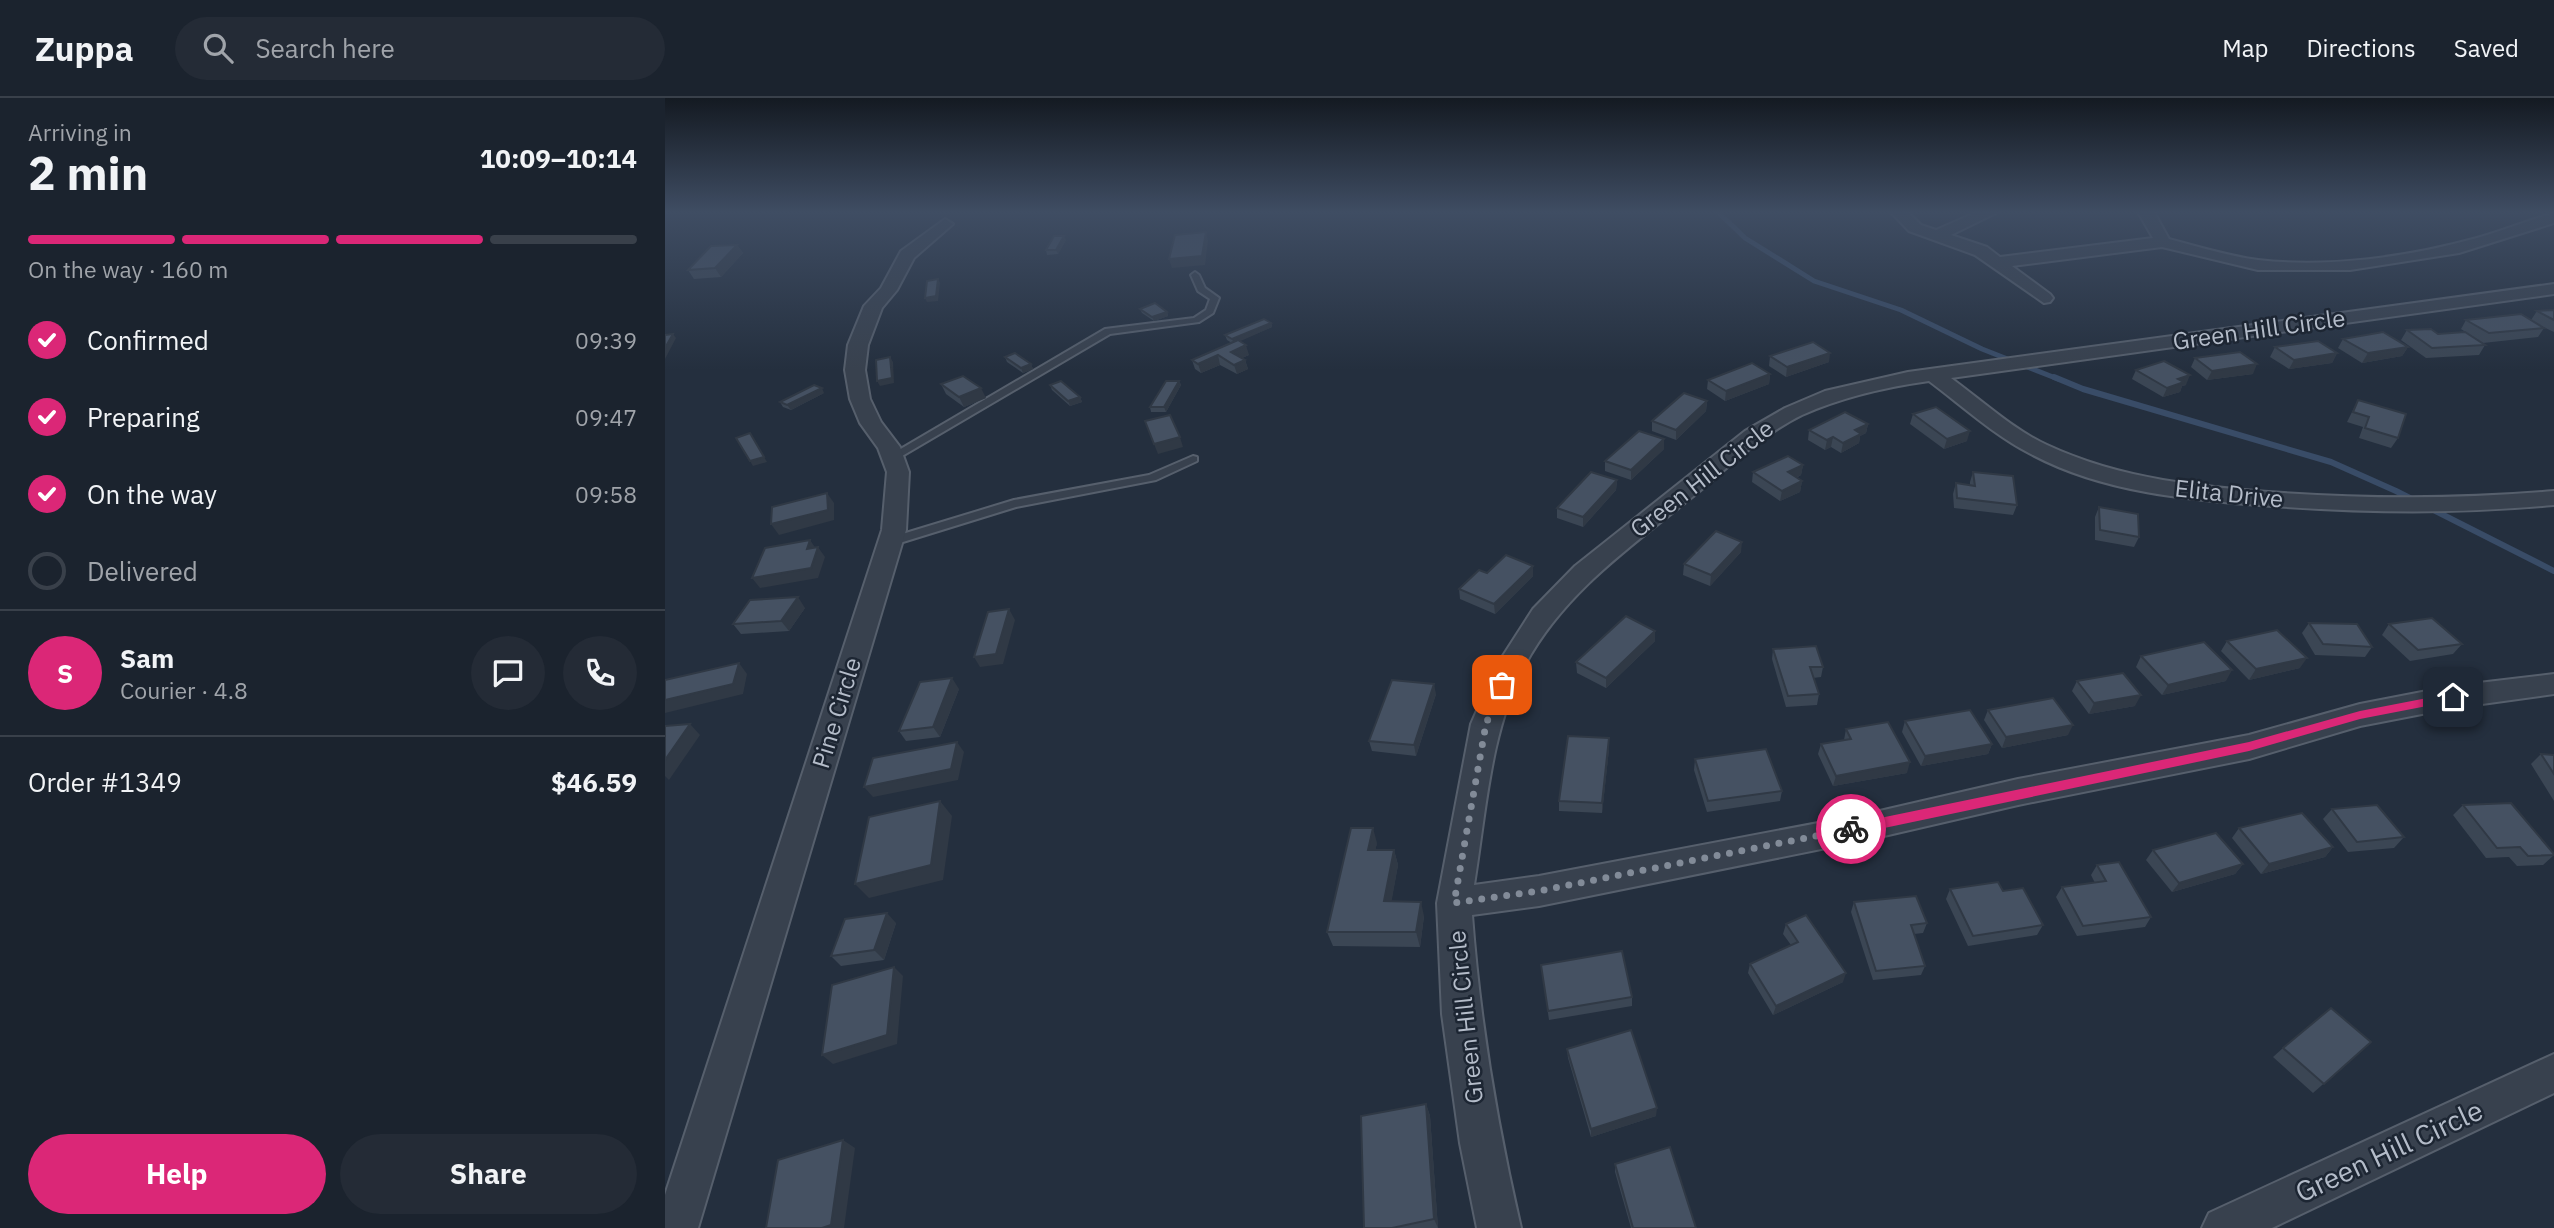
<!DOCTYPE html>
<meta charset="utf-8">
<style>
:root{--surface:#1b232e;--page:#242b36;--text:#f1f3f6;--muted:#a0a4aa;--line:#39404a;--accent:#db2777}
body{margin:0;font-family:"IBM Plex Sans",sans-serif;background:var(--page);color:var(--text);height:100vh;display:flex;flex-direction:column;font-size:26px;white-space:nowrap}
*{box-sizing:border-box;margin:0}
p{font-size:23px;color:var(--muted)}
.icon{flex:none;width:38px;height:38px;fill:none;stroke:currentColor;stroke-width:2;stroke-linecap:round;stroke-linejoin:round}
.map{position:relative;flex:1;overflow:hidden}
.sheet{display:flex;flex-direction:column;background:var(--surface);width:665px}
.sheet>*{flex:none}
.pin{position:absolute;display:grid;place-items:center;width:60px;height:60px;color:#fff;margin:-30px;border-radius:14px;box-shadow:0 4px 10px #0006}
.courier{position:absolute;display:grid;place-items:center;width:70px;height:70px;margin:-35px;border:5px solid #db2777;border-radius:50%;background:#fff;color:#222;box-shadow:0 2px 9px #0007}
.summary em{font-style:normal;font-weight:800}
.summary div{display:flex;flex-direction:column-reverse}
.summary{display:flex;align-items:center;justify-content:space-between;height:119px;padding:0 28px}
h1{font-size:46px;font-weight:800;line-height:52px}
.bar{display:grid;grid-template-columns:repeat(4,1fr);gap:10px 7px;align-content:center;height:84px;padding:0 28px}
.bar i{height:9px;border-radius:5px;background:var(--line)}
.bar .active{background:var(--accent)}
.bar p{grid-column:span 4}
.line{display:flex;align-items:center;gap:18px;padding:0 28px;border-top:2px solid var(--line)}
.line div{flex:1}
.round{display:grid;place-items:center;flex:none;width:74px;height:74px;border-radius:37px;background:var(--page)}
ol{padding:0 28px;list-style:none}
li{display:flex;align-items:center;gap:21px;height:77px}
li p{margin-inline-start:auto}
li .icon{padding:7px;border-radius:50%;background:var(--accent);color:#fff;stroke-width:4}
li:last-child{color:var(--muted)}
li i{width:38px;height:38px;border:4px solid var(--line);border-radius:50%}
.cta{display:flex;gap:14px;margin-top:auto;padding:14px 28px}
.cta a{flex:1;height:80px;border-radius:42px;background:var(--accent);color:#fff;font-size:28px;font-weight:800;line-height:80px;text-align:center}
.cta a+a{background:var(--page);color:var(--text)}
header{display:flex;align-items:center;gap:42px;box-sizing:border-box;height:98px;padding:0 35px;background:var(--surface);border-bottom:2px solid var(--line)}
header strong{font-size:33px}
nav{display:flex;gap:38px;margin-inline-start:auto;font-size:24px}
.search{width:490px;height:63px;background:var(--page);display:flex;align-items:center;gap:18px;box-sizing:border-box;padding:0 24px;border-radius:38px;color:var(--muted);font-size:26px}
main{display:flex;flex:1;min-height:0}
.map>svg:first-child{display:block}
</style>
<header>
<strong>Zuppa</strong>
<div class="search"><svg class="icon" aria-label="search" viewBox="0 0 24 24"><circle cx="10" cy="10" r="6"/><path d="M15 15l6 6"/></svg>Search here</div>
<nav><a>Map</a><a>Directions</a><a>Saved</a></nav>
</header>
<main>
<section class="sheet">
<div class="summary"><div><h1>2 min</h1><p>Arriving in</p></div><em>10:09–10:14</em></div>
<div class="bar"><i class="active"></i><i class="active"></i><i class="active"></i><i></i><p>On the way · 160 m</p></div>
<ol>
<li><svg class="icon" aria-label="check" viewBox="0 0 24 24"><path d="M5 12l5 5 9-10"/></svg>Confirmed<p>09:39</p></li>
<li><svg class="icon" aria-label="check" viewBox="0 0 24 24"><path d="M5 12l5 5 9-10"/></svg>Preparing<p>09:47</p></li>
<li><svg class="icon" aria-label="check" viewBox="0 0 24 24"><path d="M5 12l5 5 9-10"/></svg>On the way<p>09:58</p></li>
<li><i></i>Delivered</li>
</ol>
<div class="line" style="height:126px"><b class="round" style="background:var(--accent);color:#fff">S</b><div><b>Sam</b><p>Courier · 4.8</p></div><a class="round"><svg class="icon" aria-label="chat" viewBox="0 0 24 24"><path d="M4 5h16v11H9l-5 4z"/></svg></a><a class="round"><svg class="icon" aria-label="phone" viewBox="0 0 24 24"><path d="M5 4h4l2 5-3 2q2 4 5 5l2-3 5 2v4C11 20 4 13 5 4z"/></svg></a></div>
<div class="line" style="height:91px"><div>Order #1349</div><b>$46.59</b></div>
<div class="cta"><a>Help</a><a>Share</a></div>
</section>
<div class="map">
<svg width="1889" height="1130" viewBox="0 0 1889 1130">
<rect width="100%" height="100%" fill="#242f3e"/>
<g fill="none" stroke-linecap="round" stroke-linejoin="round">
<polyline stroke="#394c67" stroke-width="5" points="1053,114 1080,140 1149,183 1236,212 1317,251 1393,281"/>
<polyline stroke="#394c67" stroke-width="6" points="1389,279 1418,291 1666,364 1731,393 1889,473"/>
<defs>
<g id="lane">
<polygon points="530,174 534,177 540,190 554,200 548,215 534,224 445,236 232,361 228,362 222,359 440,231 529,220 541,212 545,201 533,193 526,177"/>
<polygon points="528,358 532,359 532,363 491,382 351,409 225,448 219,444 221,441 349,402 484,377"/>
</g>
<g id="street">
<path d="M1226,114H1243L1256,127L1271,132L1312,114H1333L1286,137L1322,149L1335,159L1488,140L1473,114H1489L1504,141C1534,149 1563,158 1593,162C1664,170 1743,159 1812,140C1838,133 1863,122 1889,115V125L1794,155L1685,172H1593L1497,149L1347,168L1385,196L1388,200L1385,204L1379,205L1310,157L1244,133Z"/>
<polygon points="280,121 288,126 249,160 232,192 217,210 203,247 200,272 205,301 216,324 235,349 244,374 241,432 33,1130 0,1130 0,1097 217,432 222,374 213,350 195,325 185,301 180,272 183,247 199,208 216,190 236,153"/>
<path d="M1889,186V196L1286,280C1315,301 1350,333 1382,347C1457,382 1537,389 1619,395C1711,401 1797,401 1889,393V407C1790,416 1706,415 1607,408C1525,402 1437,395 1364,355C1329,337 1296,307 1264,283C1221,289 1177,299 1137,317C1098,336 1064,368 1031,396C968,447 899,494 860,567C825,633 821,714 809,787L874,778L1206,715L1353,681L1584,637L1695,606L1788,588L1889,576V596L1788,610L1695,628L1584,661L1353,707L1206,741L874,808L807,817C815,924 832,1026 856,1130H812L795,1045L777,916L772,805L806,626L832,567L868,511L910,468L1080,333L1120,310L1160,293L1243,274Z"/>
<polygon points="1889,956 1889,995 1607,1130 1537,1130 1544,1115"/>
</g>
</defs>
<use href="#lane" stroke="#565f6c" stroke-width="4"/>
<use href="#street" stroke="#565f6c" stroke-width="4"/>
<use href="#lane" fill="#38414e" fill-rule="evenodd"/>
<use href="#street" fill="#38414e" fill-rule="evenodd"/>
</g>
<g fill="#3b4654">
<polygon points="401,142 393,156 382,157 381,152"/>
<polygon points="72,147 78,155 56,179 29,181 23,172"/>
<polygon points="475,211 502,214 503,218 489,223 477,215"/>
<polygon points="1889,212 1889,234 1872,226 1879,230 1873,239 1818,245 1796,231 1801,222 1866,222 1872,213"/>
<polygon points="606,225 607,229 574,243 584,257 577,260 580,262 583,271 572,276 555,267 536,275 530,271 527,262 567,245 562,242 560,237"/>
<polygon points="1742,232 1773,236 1820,247 1814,257 1761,260 1736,242"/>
<polygon points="1678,241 1743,249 1737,258 1697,265 1673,250"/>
<polygon points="1610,249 1672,255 1667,265 1624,271 1605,259"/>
<polygon points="1105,258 1164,264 1121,279 1104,268"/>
<polygon points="340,259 366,266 368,271 358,275 342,264"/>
<polygon points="1530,260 1588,276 1542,282 1526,269"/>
<polygon points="1471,272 1521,287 1517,288 1515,294 1498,299 1467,281"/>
<polygon points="1105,276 1104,286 1060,303 1042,291 1043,282"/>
<polygon points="514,283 516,287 501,314 486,314 485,309"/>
<polygon points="276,286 321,300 299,309 281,296"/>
<polygon points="385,287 415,299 417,304 405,308 387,292"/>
<polygon points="159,295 126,312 118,309 115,304"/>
<polygon points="1693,302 1733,340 1726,350 1694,340 1698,329 1682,324"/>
<polygon points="1042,303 1041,313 1011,342 987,333 987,323"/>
<polygon points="1248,316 1302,343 1279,351 1245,326"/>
<polygon points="1203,326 1201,335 1195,338 1194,345 1176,355 1166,349 1160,352 1143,342 1144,332"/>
<polygon points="999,351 966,382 940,373 940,363"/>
<polygon points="1138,367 1136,377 1131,380 1137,383 1135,394 1115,403 1087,384 1088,374"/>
<polygon points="1308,374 1352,407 1348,417 1289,410 1288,396 1291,385 1305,387 1305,384"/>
<polygon points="952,382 951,392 918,429 892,420 892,410"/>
<polygon points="1434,409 1474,439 1469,449 1430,442 1430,419"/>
<polygon points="1076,454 1045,488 1018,477 1019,466"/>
<polygon points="822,475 868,478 830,516 795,501 794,491"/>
<polygon points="140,510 124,533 76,536 68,526"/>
<polygon points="1644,525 1707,549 1700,559 1650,557 1637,535"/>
<polygon points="1724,526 1797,546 1788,556 1745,563 1717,537"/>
<polygon points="990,533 990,543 941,590 912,575 911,564"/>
<polygon points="1562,543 1635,570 1584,582 1556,553"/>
<polygon points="1108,551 1158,569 1156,579 1148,580 1154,596 1152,607 1121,609 1107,561"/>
<polygon points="1476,558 1561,583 1497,597 1471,569"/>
<polygon points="1412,583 1470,608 1424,616 1407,593"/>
<polygon points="294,591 275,639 241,643 234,633"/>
<polygon points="771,596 751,658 707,653 704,643"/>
<polygon points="1323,612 1403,637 1337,650 1319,622"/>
<polygon points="1240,623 1327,646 1323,656 1256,668 1237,634"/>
<polygon points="1181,631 1242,675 1168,688 1153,656 1156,646 1179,642"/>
<polygon points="944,651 937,715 894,713 894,703"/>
<polygon points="1876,656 1889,657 1889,703 1866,666"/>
<polygon points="1030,661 1117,693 1115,703 1042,714 1029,672"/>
<polygon points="1798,707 1889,757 1878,767 1852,768 1844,759 1821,760 1788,717"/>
<polygon points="1667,711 1739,739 1729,750 1683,754 1658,721"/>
<polygon points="1574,730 1668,749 1660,759 1596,776 1567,740"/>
<polygon points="712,745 710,752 729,752 733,767 726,804 759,818 755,849 668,848 662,834"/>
<polygon points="1488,752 1578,766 1570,776 1507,794 1481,762"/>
<polygon points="1432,767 1486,819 1480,829 1412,838 1391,799 1397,789 1430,785 1426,777"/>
<polygon points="1285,791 1338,793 1378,827 1372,837 1303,848 1281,801"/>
<polygon points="1189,804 1262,825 1258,835 1249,836 1260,868 1256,877 1208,882 1186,814"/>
<polygon points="231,825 219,862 176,868 166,858"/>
<polygon points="1121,826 1178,884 1108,917 1083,875 1085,866 1126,847 1118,836"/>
<polygon points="876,867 967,899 967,908 884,922"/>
<polygon points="1706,944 1648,995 1608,959 1618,950"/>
<polygon points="902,951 991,1018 926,1039 903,960"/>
<polygon points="761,1006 765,1018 773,1130 699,1130"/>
<polygon points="950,1066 1031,1130 966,1130 950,1074"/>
</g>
<g fill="#303945">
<polygon points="541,134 543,143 540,167 507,170 504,161"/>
<polygon points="399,138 401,142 393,156 391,152"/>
<polygon points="72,147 78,155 56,179 50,170"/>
<polygon points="273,181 275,185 273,203 262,204 260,200"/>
<polygon points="502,214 503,218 489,223 487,219"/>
<polygon points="606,225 607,229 569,246 567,241"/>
<polygon points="8,236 11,240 0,261 0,250"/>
<polygon points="581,247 584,257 569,263 566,254"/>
<polygon points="1743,249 1737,258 1697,265 1703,255"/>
<polygon points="1165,255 1164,264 1121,279 1122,269"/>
<polygon points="1672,255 1667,265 1624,271 1629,262"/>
<polygon points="553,257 555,267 536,275 533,266"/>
<polygon points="225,259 228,264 229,285 215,288 212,283"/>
<polygon points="580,262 583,271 572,276 569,267"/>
<polygon points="366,266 368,271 358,275 356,270"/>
<polygon points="1592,266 1588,276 1542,282 1547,273"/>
<polygon points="1105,276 1104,286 1060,303 1061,293"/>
<polygon points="1525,277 1521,287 1517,288 1515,294 1498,299 1502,290 1513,281"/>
<polygon points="514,283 516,287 501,314 499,309"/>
<polygon points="157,290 159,295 126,312 122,307"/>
<polygon points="316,290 321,300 299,309 294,299"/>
<polygon points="415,299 417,304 405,308 403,303"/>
<polygon points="1042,303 1041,313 1011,342 1011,332"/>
<polygon points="1203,326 1201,335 1195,338 1194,345 1176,355 1178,345 1190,332"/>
<polygon points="1305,333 1302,343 1279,351 1282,341"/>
<polygon points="85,335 102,364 88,368 85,363"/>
<polygon points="515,339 518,349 493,356 489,346"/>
<polygon points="1168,339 1166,349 1160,352 1162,342"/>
<polygon points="999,341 999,351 966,382 966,372"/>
<polygon points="1138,367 1136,377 1121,384 1123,374"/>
<polygon points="952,382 951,392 918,429 918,419"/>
<polygon points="1137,383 1135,394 1115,403 1117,393"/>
<polygon points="162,395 169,405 169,422 114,437 106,426"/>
<polygon points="145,442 152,452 153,449 160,459 153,480 95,490 87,480 142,451"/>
<polygon points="1077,444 1076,454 1045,488 1046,477"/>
<polygon points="868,468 868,478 830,516 829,506"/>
<polygon points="133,499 140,510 124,533 116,523"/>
<polygon points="344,511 350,522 338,566 315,569 309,559"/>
<polygon points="990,533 990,543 941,590 941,580"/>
<polygon points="1642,560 1635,570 1584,582 1591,571"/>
<polygon points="74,565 82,576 78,596 0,615 0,602"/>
<polygon points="1567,572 1561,583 1497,597 1503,587"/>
<polygon points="287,580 294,591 275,639 268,629"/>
<polygon points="769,586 771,596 751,658 749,647"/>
<polygon points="1476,597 1470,608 1424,616 1429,605"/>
<polygon points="25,626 35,637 4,682 0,678 0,662"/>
<polygon points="1408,627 1403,637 1337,650 1341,639"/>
<polygon points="944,640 944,651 937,715 937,705"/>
<polygon points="292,644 299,654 293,682 208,699 199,689"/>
<polygon points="1327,646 1323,656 1256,668 1260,658"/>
<polygon points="1245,664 1242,675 1168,688 1171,678"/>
<polygon points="275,703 287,718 278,782 204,800 190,786"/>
<polygon points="708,730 712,745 707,767 703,752"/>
<polygon points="1668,749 1660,759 1596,776 1604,766"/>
<polygon points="729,752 733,767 724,818 719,803"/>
<polygon points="1578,766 1570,776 1507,794 1514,785"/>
<polygon points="756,804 759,818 755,849 751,834"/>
<polygon points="222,815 231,825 219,862 209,852"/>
<polygon points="229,869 238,878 232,946 168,966 157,957"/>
<polygon points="1181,875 1178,884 1108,917 1111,908"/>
<polygon points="761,1006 765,1018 773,1130 769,1121"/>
<polygon points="992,1010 991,1018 926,1039 926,1031"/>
<polygon points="178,1042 190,1050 179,1130 157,1130"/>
</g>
<g fill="#455162" stroke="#303945" stroke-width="2">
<polygon points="541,134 537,158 504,161 510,137"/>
<polygon points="389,138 399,138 391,152 381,152"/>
<polygon points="72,147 50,170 23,172 46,148"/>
<polygon points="273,181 271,198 260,200 262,183"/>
<polygon points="490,205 502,214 487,219 475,211"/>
<polygon points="1889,212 1889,222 1872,213"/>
<polygon points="1856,216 1879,230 1824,235 1801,222"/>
<polygon points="599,221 606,225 567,241 560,237"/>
<polygon points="1766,231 1773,236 1800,234 1820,247 1767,250 1742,232"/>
<polygon points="1718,234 1743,249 1703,255 1678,241"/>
<polygon points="8,236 0,250 0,237"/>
<polygon points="573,242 581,247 566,254 580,262 569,267 553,257 533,266 527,262"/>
<polygon points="1653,243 1672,255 1629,262 1610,249"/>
<polygon points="1148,244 1165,255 1122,269 1105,258"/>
<polygon points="1575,254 1592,266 1547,273 1530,260"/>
<polygon points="350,255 366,266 356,270 340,259"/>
<polygon points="225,259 227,280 212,283 211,262"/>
<polygon points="1499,263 1525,277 1513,281 1519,284 1502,290 1471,272"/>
<polygon points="1087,265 1105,276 1061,293 1043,282"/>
<polygon points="298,278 316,290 294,299 276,286"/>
<polygon points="396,283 415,299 403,303 385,287"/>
<polygon points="501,283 514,283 499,309 485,309"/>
<polygon points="149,287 157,290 122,307 115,304"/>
<polygon points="1019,295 1042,303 1011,332 987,323"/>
<polygon points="1693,302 1741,316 1733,340 1700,330 1704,319 1688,314"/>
<polygon points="1271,309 1305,333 1282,341 1248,316"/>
<polygon points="1180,314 1203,326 1190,332 1196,336 1178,345 1168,339 1162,342 1144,332"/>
<polygon points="505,317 515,339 489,346 480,323"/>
<polygon points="974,333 999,341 966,372 940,363"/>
<polygon points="85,335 99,359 85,363 71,340"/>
<polygon points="1123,358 1138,367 1123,374 1137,383 1117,393 1088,374"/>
<polygon points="926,374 952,382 918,419 892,410"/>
<polygon points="1308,374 1348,378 1352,407 1292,400 1291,385 1310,388"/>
<polygon points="162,395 163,412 106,426 107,409"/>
<polygon points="1434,409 1473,416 1474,439 1435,432"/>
<polygon points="1051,433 1077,444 1046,477 1019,466"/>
<polygon points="145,442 142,451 153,449 146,470 87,480 100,450"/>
<polygon points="841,457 868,468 829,506 794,491 814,472 822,475"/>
<polygon points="133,499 116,523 68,526 85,502"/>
<polygon points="344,511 331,556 309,559 323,514"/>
<polygon points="961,518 990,533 941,580 911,564"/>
<polygon points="1767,520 1797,546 1753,552 1724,526"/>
<polygon points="1644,525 1692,526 1707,549 1658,546"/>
<polygon points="1612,532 1642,560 1591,571 1562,543"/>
<polygon points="1539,544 1567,572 1503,587 1476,558"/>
<polygon points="1151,548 1158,569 1145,569 1154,596 1123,598 1108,551"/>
<polygon points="74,565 68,586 0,602 0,582"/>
<polygon points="1458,575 1476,597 1429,605 1412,583"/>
<polygon points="287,580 268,629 234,633 255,584"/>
<polygon points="727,582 769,586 749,647 704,643"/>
<polygon points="1388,600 1408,627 1341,639 1323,612"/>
<polygon points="1305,612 1327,646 1260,658 1240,623"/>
<polygon points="1223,624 1245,664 1171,678 1156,646 1186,641 1181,631"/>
<polygon points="25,626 0,662 0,628"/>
<polygon points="903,638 944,640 937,705 894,703"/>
<polygon points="292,644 286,671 199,689 208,660"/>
<polygon points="1101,651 1117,693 1043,703 1030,661"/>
<polygon points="1876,656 1889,657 1889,676"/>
<polygon points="275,703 266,767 190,786 204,719"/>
<polygon points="1846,705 1889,756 1889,757 1863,758 1855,749 1832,750 1798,707"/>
<polygon points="1712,707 1739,739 1692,744 1667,711"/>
<polygon points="1637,715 1668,749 1604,766 1574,730"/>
<polygon points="686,730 708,730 703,752 729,752 719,803 756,804 751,834 662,834"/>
<polygon points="1551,735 1578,766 1514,785 1488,752"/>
<polygon points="1454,764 1486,819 1418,828 1397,789 1441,783 1432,767"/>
<polygon points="1333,784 1338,793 1358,790 1378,827 1308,838 1285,791"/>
<polygon points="1251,798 1262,825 1246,827 1260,868 1211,873 1189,804"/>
<polygon points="222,815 209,852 166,858 180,821"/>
<polygon points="1141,817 1181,875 1111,908 1085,866 1133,844 1121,826"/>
<polygon points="957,853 967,899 883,913 876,867"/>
<polygon points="229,869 222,937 157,957 167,887"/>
<polygon points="1666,910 1706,944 1659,986 1618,950"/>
<polygon points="966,932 992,1010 926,1031 902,951"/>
<polygon points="761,1006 769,1121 727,1130 699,1130 696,1018"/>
<polygon points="178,1042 166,1127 157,1130 101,1130 113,1062"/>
<polygon points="1005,1049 1031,1130 968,1130 950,1066"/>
</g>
<linearGradient id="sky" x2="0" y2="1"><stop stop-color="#141a22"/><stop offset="0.42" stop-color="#3f4d63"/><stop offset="1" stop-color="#3f4d63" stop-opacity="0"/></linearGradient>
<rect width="1889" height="272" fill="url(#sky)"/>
<polygon fill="#db2777" points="1788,595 1794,599 1793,602 1695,621 1584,653 1186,737 1179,731 1186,726 1584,644 1695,613"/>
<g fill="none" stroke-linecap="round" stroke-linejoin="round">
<polyline stroke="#828b98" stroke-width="7" stroke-dasharray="0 12.6" points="837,587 821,626 789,805 874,793 1186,731"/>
</g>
<g text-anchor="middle" stroke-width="5" stroke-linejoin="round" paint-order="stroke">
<g font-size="24" fill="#b4bcc9" stroke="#1d2633">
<text transform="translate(1594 232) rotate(-8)" y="8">Green Hill Circle</text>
<text transform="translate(1037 381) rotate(-38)" y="8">Green Hill Circle</text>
<text transform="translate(1564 396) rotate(6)" y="8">Elita Drive</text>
<text transform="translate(172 615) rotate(-73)" y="8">Pine Circle</text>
<text transform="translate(801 919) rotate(-96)" y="8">Green Hill Circle</text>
</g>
<g font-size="28" fill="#b4bcc9" stroke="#1d2633">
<text transform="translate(1724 1053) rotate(-25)" y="10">Green Hill Circle</text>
</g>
</g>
</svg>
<div class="pin" style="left:837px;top:587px;background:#ea580c"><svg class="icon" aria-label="bag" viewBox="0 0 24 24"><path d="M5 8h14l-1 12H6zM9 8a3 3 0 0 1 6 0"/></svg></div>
<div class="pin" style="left:1788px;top:599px;background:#1f2937"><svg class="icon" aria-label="home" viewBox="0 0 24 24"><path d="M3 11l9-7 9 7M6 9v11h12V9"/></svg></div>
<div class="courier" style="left:1186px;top:731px"><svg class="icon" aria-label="bike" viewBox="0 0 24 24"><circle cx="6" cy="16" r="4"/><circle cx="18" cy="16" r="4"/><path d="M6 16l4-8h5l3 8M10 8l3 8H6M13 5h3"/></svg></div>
</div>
</main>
